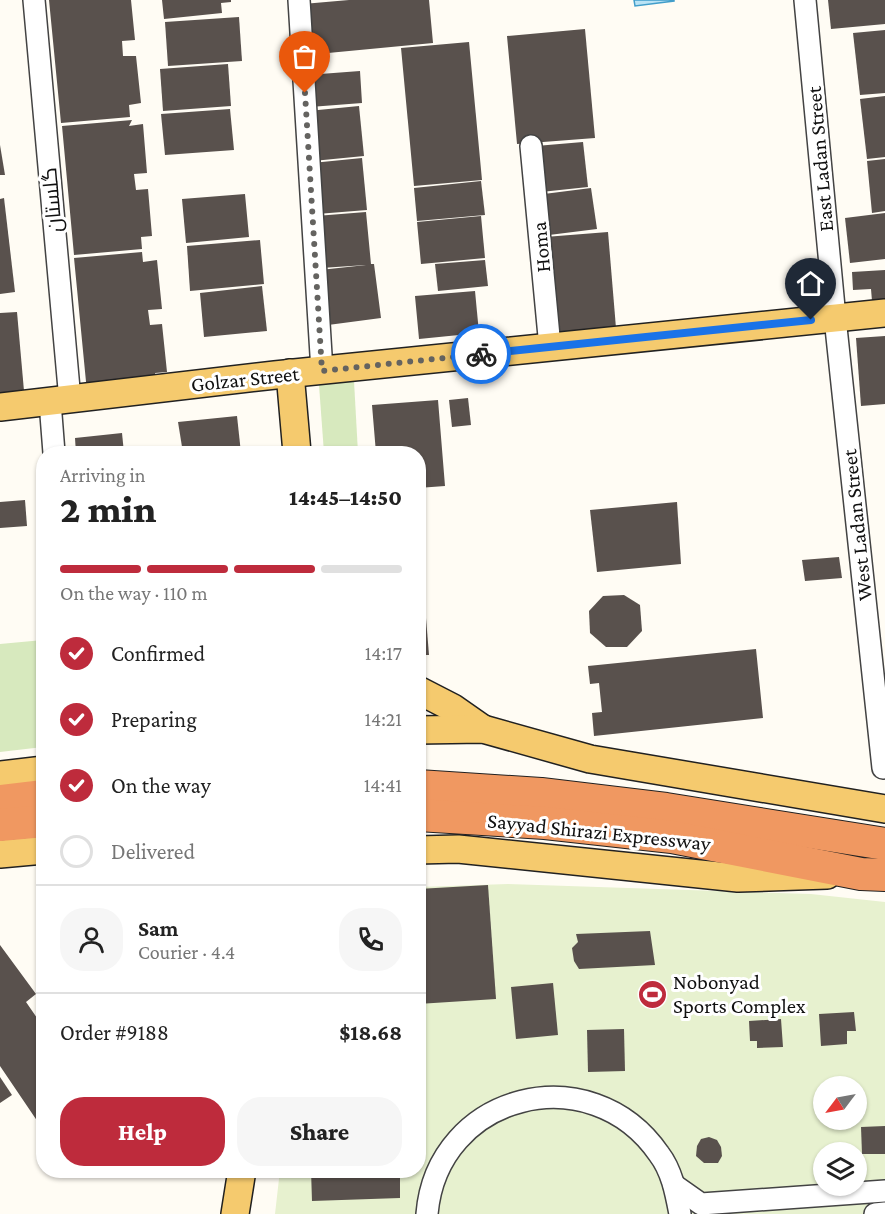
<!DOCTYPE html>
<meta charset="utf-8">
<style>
:root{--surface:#fff;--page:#f6f6f6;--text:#222;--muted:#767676;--line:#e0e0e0;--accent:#be2b3c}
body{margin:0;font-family:"Crimson Pro",Cairo,serif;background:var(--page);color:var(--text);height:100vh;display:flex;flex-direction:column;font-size:22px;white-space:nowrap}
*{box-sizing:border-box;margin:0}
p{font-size:20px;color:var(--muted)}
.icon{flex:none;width:33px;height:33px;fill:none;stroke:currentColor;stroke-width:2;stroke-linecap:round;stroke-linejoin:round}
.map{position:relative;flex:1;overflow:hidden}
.panel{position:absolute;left:36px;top:446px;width:390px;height:732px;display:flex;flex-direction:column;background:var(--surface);border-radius:24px;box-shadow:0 2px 4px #0004}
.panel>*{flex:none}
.needle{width:39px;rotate:238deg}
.buttons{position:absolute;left:813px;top:1076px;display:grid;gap:12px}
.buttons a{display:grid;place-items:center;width:54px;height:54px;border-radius:50%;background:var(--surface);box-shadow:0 2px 4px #0004;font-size:30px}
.pin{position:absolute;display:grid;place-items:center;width:51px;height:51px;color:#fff;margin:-62px -26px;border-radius:50% 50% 50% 0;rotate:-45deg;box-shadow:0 0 6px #0007}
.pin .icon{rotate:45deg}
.courier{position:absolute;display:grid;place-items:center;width:60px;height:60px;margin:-30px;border:4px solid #1a73e8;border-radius:50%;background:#fff;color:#222;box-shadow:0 2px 8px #0007}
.summary em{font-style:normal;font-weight:800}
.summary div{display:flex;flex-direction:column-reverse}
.summary{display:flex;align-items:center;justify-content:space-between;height:102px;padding:0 24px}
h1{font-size:39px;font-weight:800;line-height:45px}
.bar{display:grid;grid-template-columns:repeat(4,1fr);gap:9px 6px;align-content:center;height:72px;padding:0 24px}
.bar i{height:8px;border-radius:4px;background:var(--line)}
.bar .active{background:var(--accent)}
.bar p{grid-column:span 4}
.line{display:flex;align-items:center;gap:15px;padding:0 24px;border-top:2px solid var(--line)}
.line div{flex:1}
.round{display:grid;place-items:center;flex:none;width:63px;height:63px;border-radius:24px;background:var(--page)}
ol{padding:0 24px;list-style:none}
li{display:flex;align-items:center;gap:18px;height:66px}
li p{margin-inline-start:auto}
li .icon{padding:6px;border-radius:50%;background:var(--accent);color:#fff;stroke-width:4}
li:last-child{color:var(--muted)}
li i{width:33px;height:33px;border:3px solid var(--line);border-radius:50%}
.primary-button{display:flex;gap:12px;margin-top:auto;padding:12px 24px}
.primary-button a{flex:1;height:69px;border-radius:24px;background:var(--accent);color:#fff;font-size:24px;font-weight:800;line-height:69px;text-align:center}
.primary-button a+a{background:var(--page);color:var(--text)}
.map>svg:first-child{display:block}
</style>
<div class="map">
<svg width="885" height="1214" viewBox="0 0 885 1214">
<rect width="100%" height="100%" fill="#fffcf4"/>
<g fill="#d7e9be">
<polygon points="354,381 358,453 324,453 319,385"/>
<polygon points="43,640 43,747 0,752 0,644"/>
</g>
<path fill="#e7f1cf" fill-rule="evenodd" d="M508,884L811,894L885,902V1214H275L280,1170H418L419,887ZM824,1086H856V1119H824ZM824,1152H856V1185H824Z"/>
<polygon fill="#bae3f5" stroke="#429eca" stroke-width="1.5" points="634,0 674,0 674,1 635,6"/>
<g fill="#59514d">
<polygon points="49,0 131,0 135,40 122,41 123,56 136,56 141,103 129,105 130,117 61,123"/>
<polygon points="162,0 231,0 231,2 221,3 222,13 164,19"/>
<polygon points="349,0 429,0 433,43 307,55 303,4"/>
<polygon points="828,0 885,0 885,24 831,29"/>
<polygon points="239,17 242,61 168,66 165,22"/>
<polygon points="585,29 595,138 517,144 507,36"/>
<polygon points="885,30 885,93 860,95 853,33"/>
<polygon points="469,42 482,180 414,186 401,48"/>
<polygon points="228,64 231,106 163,111 160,69"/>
<polygon points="360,71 362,103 310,107 307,75"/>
<polygon points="885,96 885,157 867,159 860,99"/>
<polygon points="359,106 364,156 313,161 308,111"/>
<polygon points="230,109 234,150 165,155 161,114"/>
<polygon points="132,120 129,126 143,124 147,173 134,174 136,190 148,189 152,236 141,237 142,249 74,255 62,126"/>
<polygon points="583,142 588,187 541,192 536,146"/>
<polygon points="0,145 5,175 0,175"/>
<polygon points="362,158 367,210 317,214 312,163"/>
<polygon points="885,159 885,211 872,213 867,161"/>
<polygon points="481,181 485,215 417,221 414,188"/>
<polygon points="591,188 597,229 549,235 544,194"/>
<polygon points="245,194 249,237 186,243 182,199"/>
<polygon points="4,198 15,292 0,294 0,199"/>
<polygon points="366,212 371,264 374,264 381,318 328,325 320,270 366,265 321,268 316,216"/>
<polygon points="885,213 885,259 850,263 845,218"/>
<polygon points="481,216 485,258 421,264 417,222"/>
<polygon points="608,232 616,328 553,334 545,237"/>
<polygon points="260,240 264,284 190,291 187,246"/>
<polygon points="142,252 143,262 157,260 162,309 148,310 150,325 162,324 167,372 155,373 157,385 87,392 74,258"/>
<polygon points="485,260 488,286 438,291 435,264"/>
<polygon points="885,270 885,300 872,301 871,289 853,290 852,272"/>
<polygon points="262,286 267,331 204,337 200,293"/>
<polygon points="475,291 479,333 419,339 415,296"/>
<polygon points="17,312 24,391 0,393 0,313"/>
<polygon points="885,336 885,404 861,406 856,338"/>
<polygon points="468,398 471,425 452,427 449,400"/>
<polygon points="438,400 445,486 418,488 418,453 376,453 372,405"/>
<polygon points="237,416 241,453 183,453 178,422"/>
<polygon points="122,433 124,453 76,453 75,438"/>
<polygon points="25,500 27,526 0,528 0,502"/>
<polygon points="677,502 681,564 597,572 590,510"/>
<polygon points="839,557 842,578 805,581 802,560"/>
<polygon points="624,595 640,605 642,631 627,647 606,647 590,633 589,611 603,596"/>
<polygon points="425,606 429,655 418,655 418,607"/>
<polygon points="756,649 763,718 594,736 592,713 602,712 599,683 590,684 588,666"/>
<polygon points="488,885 496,999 418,1004 418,889"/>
<polygon points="650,931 655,965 579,969 574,961 572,948 578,942 576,934"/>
<polygon points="0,945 36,994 26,1002 44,1028 44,1131 0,1066"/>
<polygon points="553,983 558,1035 516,1039 511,987"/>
<polygon points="854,1012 856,1031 847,1031 847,1044 821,1046 819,1014"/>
<polygon points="781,1019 783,1047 757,1048 757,1041 750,1041 749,1021"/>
<polygon points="624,1029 625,1071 588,1072 587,1030"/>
<polygon points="0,1077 12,1095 0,1103"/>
<polygon points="885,1126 885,1154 862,1154 861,1127"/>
<polygon points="709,1137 717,1140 721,1147 722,1156 718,1163 704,1163 696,1156 697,1146 701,1139"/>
<polygon points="311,1170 400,1170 400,1198 312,1201"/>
</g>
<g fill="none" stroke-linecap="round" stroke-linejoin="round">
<defs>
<g id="minor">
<polyline points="34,0 70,400"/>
<polyline points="299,0 322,371"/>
<polyline points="805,0 835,318 883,768"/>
<polyline points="531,146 550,347"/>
<polyline points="50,402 54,453"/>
<polyline points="674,1185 701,1204 885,1191"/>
<path d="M427,1214C437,1093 591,1055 659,1154C672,1171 676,1193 680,1214"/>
<polyline points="875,1214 885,1213"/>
</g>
<g id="major">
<polyline points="290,373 297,453"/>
<polyline points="0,407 275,375 885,313"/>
<polyline points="418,690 453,708 483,729"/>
<polyline points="418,730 483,729 590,759 885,809"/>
<polyline points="0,775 44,770"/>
<polyline points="418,850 458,849 738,878 827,875"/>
<polyline points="0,854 44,850"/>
<polyline points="235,1214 242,1170"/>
</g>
<g id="highway">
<polyline points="418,786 541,794 666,809 885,844"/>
<polyline points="0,801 44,796"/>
<polyline points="418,815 545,823 672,837 861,874 885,875"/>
<polyline points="0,825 44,821"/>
</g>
</defs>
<use href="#minor" stroke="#434343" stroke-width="24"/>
<use href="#major" stroke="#212121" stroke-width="30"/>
<use href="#highway" stroke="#212121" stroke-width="34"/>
<use href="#minor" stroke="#fff" stroke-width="21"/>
<use href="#major" stroke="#f5ca6e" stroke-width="27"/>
<use href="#highway" stroke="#f09861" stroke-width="32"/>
</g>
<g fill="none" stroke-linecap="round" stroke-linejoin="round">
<polyline stroke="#646360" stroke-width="6" stroke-dasharray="0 10.8" points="305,93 322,371 481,354"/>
<polyline stroke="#1a73e8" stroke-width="8" points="481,354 811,320"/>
</g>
<defs>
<symbol id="stadium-disc" viewBox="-11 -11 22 22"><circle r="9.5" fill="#be2b3c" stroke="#fff"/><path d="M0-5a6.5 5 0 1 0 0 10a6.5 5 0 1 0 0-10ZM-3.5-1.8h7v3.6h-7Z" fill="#fff"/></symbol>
</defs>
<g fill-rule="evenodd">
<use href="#stadium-disc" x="636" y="978" width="33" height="33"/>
</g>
<g text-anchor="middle" stroke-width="6" stroke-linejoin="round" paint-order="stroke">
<g font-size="21" fill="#101010" stroke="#fff">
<text transform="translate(820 159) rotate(-95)" y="7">East Ladan Street</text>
<text transform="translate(52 200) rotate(-95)" y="7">گلستان</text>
<text transform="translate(541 247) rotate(-95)" y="7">Homa</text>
<text transform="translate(245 379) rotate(-6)" y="7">Golzar Street</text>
<text transform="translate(857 525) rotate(-96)" y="7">West Ladan Street</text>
<text transform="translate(599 832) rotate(6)" y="7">Sayyad Shirazi Expressway</text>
</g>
<g font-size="21" fill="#101010" stroke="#fff" text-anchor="start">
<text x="673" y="989">Nobonyad<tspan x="673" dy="24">Sports Complex</tspan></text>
</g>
</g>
</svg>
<div class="buttons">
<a><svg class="needle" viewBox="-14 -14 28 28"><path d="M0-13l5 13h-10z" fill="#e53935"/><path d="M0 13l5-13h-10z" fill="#767676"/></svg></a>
<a><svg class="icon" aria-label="layers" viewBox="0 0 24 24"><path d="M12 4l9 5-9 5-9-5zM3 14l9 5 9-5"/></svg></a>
</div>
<div class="pin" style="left:305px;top:93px;background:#ea580c"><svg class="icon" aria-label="bag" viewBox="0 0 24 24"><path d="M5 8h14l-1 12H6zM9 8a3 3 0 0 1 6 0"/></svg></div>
<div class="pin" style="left:811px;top:320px;background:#1f2937"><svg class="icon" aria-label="home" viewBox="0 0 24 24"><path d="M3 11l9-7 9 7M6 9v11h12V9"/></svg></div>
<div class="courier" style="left:481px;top:354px"><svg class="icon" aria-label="bike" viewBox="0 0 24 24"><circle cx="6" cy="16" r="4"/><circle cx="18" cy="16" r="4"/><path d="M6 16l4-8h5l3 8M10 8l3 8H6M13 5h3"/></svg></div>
<section class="panel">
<div class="summary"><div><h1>2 min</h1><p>Arriving in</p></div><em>14:45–14:50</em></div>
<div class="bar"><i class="active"></i><i class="active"></i><i class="active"></i><i></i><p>On the way · 110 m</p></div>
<ol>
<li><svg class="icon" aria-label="check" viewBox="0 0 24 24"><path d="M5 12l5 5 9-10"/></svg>Confirmed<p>14:17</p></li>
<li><svg class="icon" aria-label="check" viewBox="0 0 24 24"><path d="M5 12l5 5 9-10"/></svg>Preparing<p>14:21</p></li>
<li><svg class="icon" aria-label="check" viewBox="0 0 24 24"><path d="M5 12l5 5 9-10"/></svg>On the way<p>14:41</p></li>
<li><i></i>Delivered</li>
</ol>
<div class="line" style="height:108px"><a class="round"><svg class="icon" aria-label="person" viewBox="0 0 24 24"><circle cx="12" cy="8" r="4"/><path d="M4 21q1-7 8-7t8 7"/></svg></a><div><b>Sam</b><p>Courier · 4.4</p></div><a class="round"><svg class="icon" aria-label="phone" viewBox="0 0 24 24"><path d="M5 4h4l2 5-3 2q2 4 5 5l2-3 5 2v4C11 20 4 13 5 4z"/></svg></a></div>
<div class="line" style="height:78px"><div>Order #9188</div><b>$18.68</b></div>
<div class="primary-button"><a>Help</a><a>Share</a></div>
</section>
</div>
